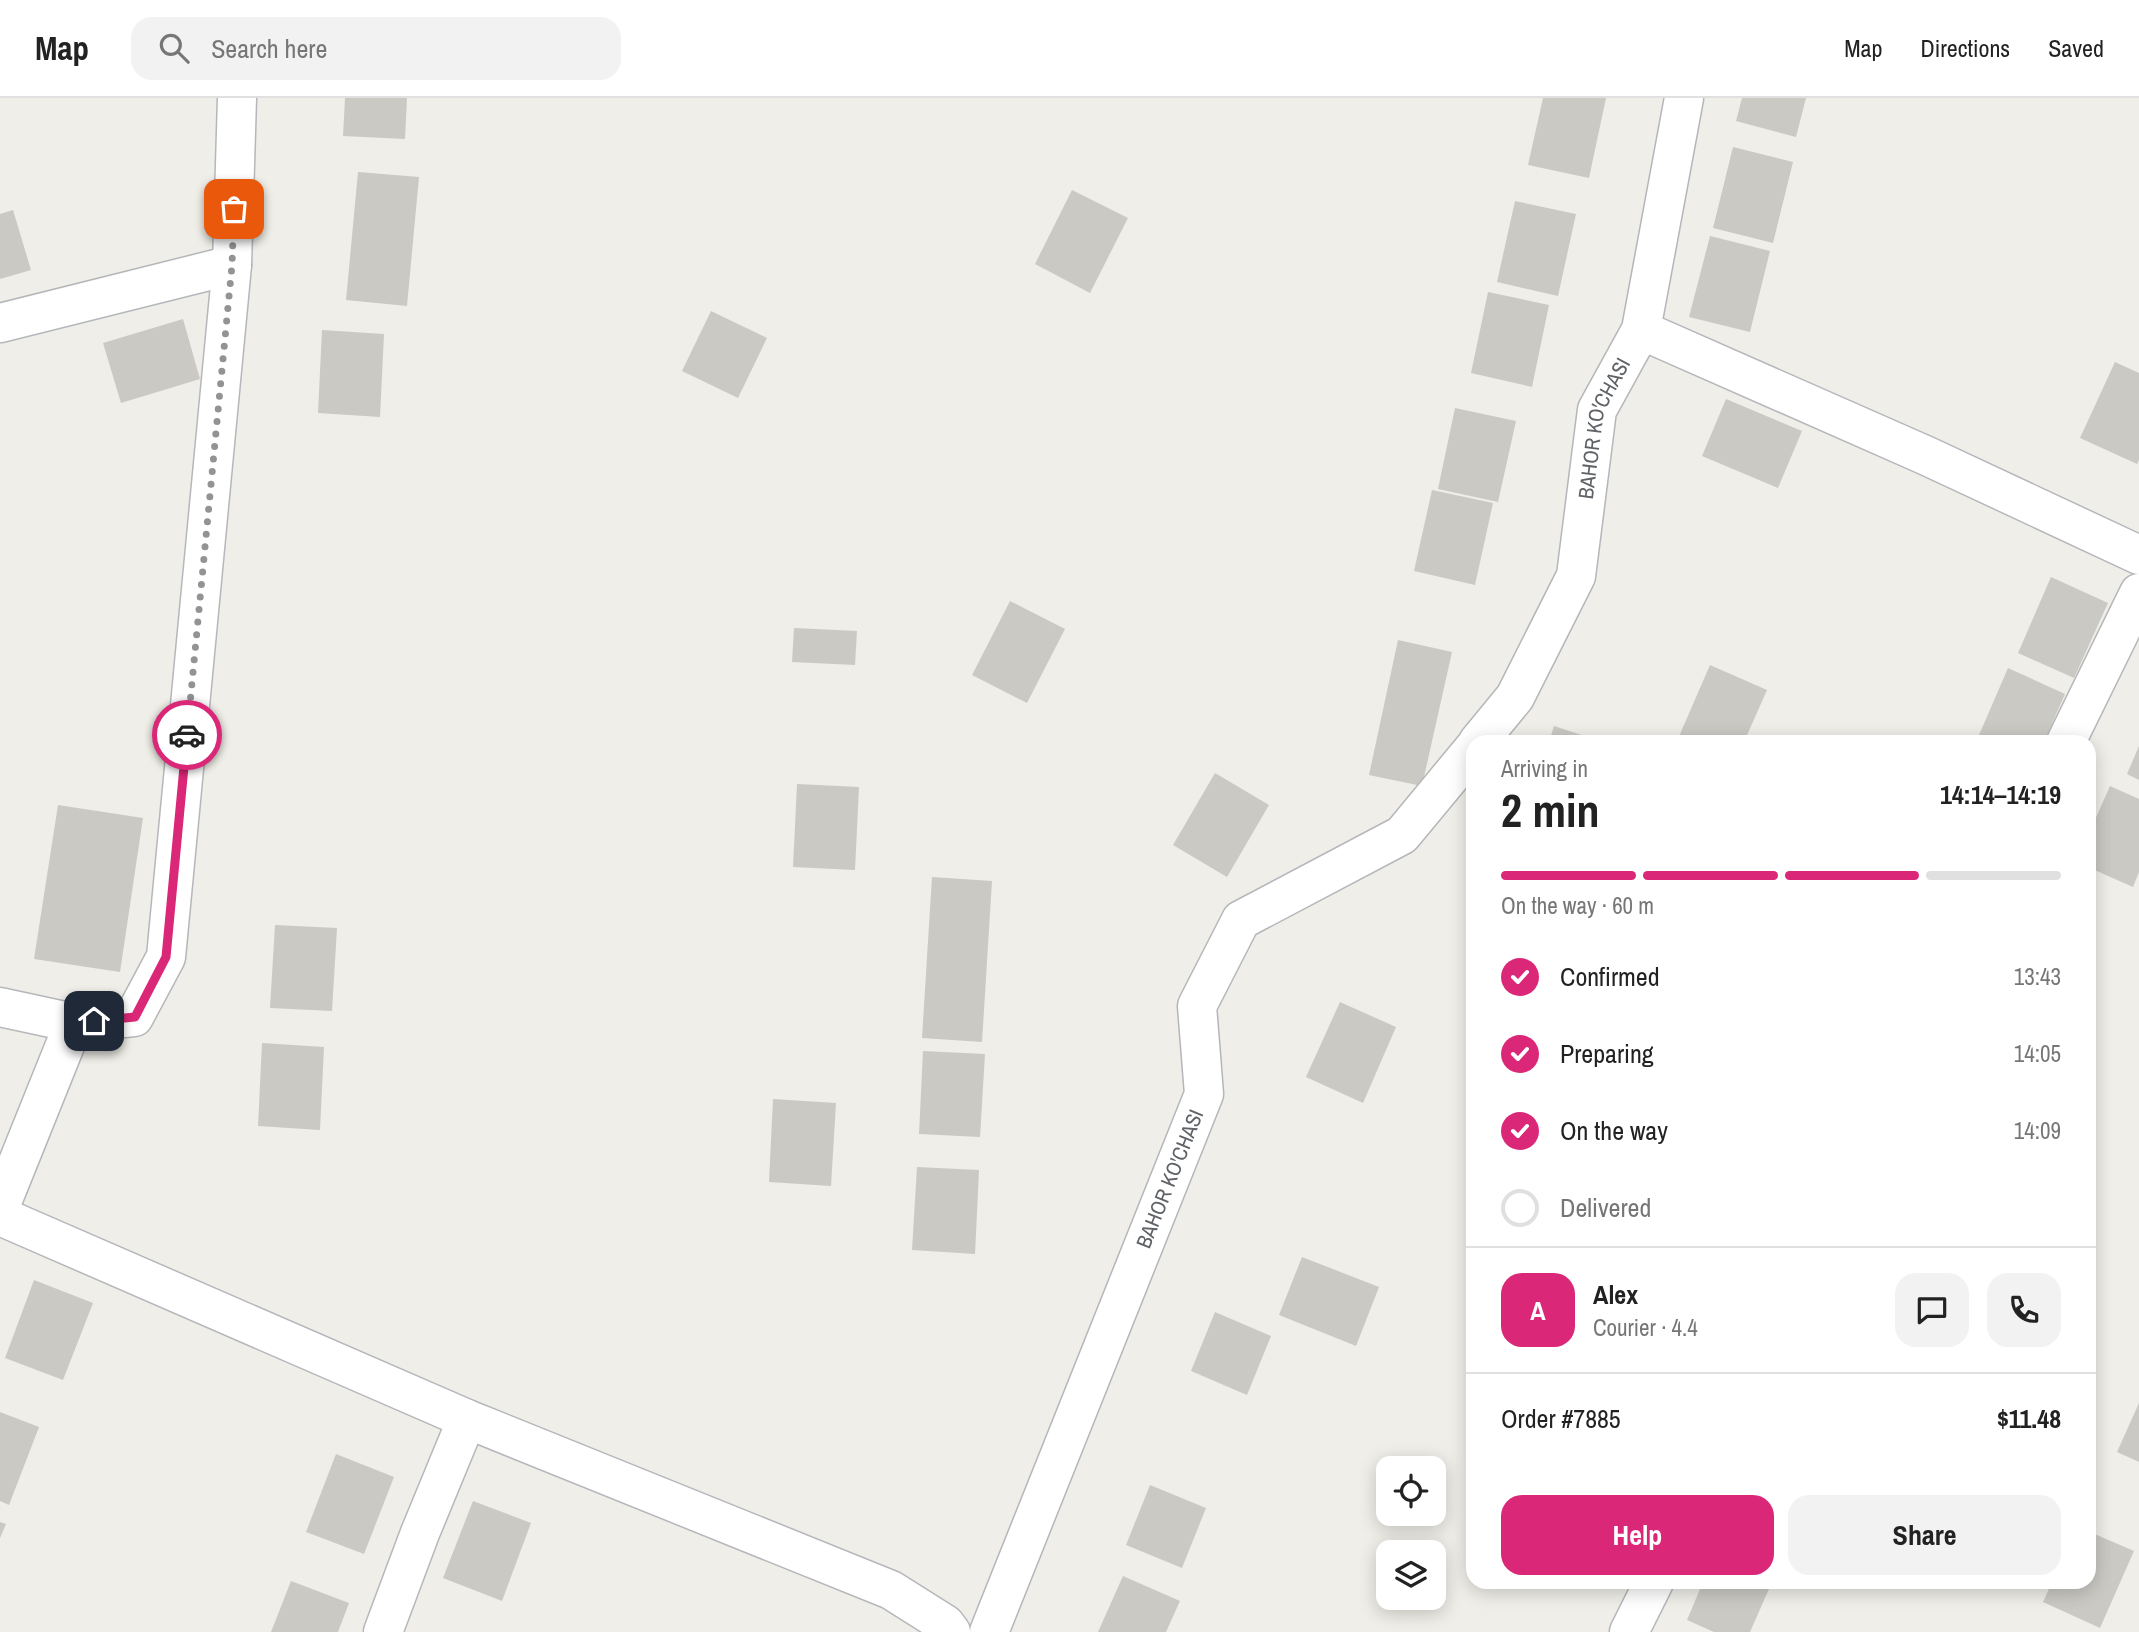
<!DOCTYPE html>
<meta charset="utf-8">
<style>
:root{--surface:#fff;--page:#f2f2f2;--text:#222;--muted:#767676;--line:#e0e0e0;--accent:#db2777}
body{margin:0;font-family:"Archivo Narrow",sans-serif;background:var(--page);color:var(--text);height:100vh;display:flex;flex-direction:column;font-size:26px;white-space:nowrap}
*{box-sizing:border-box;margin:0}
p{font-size:23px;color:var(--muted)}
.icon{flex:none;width:38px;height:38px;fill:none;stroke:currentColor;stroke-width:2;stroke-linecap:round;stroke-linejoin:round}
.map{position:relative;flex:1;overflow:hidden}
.details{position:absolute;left:1466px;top:637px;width:630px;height:854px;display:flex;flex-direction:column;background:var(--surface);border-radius:21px;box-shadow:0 4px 18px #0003}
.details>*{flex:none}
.buttons{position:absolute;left:1376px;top:1358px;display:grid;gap:14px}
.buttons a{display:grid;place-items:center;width:70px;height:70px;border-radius:14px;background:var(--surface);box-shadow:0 4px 18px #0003;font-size:35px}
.pin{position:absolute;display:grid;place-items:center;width:60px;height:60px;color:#fff;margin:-30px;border-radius:14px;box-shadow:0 4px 10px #0006}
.courier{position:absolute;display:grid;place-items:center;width:70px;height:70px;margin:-35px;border:5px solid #db2777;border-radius:50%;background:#fff;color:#222;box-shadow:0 2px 9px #0007}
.head em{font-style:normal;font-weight:800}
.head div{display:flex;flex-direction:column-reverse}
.head{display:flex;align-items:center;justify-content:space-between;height:119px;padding:0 35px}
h1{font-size:46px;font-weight:800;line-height:52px}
.bar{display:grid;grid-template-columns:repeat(4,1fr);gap:10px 7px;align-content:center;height:84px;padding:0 35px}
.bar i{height:9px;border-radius:5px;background:var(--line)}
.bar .current{background:var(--accent)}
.bar p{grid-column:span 4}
.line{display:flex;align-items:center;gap:18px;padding:0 35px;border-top:2px solid var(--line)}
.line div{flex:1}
.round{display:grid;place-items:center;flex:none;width:74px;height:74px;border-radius:21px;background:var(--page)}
ol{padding:0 35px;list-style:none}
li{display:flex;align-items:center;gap:21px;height:77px}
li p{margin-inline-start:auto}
li .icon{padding:7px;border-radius:50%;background:var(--accent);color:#fff;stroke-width:4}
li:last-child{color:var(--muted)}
li i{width:38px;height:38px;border:4px solid var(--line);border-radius:50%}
.cta{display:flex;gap:14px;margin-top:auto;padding:14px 35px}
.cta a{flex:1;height:80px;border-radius:21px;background:var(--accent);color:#fff;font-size:28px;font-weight:800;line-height:80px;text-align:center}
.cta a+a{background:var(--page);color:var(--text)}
header{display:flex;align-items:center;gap:42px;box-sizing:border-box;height:98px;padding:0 35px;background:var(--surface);border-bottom:2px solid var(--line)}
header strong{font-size:33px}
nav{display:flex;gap:38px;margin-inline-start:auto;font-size:24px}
.search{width:490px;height:63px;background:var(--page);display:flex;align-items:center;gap:18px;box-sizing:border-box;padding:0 24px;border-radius:21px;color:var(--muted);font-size:26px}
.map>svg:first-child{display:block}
</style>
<header>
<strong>Map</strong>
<div class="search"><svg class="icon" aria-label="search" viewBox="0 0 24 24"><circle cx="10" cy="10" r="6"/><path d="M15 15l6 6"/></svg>Search here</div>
<nav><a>Map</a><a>Directions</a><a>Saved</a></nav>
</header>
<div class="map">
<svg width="2139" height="1534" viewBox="0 0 2139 1534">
<rect width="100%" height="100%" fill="#efeee8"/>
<g fill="#cbc9c4">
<polygon points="345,0 407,0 405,41 343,38"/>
<polygon points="1543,0 1606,0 1589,80 1528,67"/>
<polygon points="1742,0 1806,0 1796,39 1736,23"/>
<polygon points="1733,49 1793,64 1773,145 1713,130"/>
<polygon points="358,74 419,79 407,208 346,202"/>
<polygon points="1072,92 1128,120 1090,195 1035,166"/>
<polygon points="1515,103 1576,116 1558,198 1497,184"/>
<polygon points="13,112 31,172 0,181 0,116"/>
<polygon points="1710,138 1770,153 1750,234 1689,219"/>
<polygon points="1488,194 1549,207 1532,289 1471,275"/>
<polygon points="711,213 767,240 738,300 682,273"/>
<polygon points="183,221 200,281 121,305 103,245"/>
<polygon points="322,232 384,236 380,319 318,315"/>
<polygon points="2115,264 2139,275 2139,362 2137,366 2080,340"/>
<polygon points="1726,301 1802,333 1778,390 1702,358"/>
<polygon points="1455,310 1516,323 1498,404 1438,391"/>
<polygon points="1432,392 1493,405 1475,487 1414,473"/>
<polygon points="2051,479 2108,505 2074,580 2018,555"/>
<polygon points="1010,503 1065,531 1027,605 972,577"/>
<polygon points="794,530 857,533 855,567 792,564"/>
<polygon points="1398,542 1452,554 1422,688 1369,677"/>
<polygon points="1710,567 1767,592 1744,644 1677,643"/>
<polygon points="2008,570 2065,596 2044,644 1976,644"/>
<polygon points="1554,628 1600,643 1600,644 1549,644"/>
<polygon points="2139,648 2139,682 2127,676"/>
<polygon points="1215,675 1269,707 1227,779 1173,747"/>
<polygon points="797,686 859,689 855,772 793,769"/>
<polygon points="2110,688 2139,701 2139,774 2133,789 2090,770 2090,733"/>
<polygon points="58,707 143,720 120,874 34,861"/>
<polygon points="932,779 992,783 982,944 922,940"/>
<polygon points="275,827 337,830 332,913 270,910"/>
<polygon points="1340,904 1396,929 1363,1005 1306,979"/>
<polygon points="262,945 324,949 320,1032 258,1028"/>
<polygon points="923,953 985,956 980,1039 919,1036"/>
<polygon points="773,1001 836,1005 831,1088 769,1084"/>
<polygon points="917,1069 979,1072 975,1156 912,1152"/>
<polygon points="1302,1159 1379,1189 1356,1248 1279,1217"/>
<polygon points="34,1182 93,1205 63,1282 5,1260"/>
<polygon points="1215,1214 1271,1238 1247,1297 1191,1273"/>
<polygon points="2139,1305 2139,1364 2117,1354"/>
<polygon points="0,1314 39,1329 9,1407 0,1403"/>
<polygon points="336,1356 394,1379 364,1456 306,1434"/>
<polygon points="1150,1387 1206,1410 1182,1470 1126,1447"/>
<polygon points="473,1403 531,1425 502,1503 443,1480"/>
<polygon points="0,1424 6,1426 0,1440"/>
<polygon points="2090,1434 2134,1453 2100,1530 2043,1504 2052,1484 2090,1484"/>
<polygon points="1123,1478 1180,1503 1166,1534 1098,1534"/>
<polygon points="291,1483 349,1505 338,1534 271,1534"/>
<polygon points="1703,1484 1772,1484 1750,1534 1714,1534 1687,1522"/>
</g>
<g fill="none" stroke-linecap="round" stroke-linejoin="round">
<defs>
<g id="street">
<polyline points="0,225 232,167"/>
<polyline points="1641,232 1927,358 2139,457"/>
<polyline points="2066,644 2139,495"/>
<polyline points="0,909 74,925 134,919 166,859 232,167 237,0"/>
<polyline points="0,1109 74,925"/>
<polyline points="0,1118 467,1321 891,1492 945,1526 951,1534"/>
<polyline points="383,1534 420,1435 467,1321"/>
<polyline points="1629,1534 1654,1484"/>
</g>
<g id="secondary">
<path id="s1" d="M1478,644L1515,599L1576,478L1597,312L1641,232L1684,0"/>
<path id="s2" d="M989,1534L1204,996L1197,908L1241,822L1402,737L1474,650"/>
</g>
</defs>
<use href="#street" stroke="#b5b7bb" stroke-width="41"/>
<use href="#secondary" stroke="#b4b6ba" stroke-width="41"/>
<use href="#street" stroke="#fff" stroke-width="38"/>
<use href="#secondary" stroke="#fff" stroke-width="38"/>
</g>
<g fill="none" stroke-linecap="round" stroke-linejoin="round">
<polyline stroke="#919394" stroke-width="7" stroke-dasharray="0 12.6" points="187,637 232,167 234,111"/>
<polyline stroke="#db2777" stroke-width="9" points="94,923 135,919 166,859 187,637"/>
</g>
<g text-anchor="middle" stroke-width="7" stroke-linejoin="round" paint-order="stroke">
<g font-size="21" fill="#5f6266" stroke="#fff">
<text dy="7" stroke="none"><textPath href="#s1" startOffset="345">BAHOR KO'CHASI</textPath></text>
<text dy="7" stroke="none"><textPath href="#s2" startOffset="488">BAHOR KO'CHASI</textPath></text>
</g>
</g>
</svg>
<div class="buttons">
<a><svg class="icon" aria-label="locate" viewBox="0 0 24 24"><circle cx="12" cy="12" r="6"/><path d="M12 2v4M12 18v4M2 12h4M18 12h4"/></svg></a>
<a><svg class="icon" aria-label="layers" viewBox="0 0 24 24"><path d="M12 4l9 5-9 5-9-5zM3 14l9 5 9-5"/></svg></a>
</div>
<div class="pin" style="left:234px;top:111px;background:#ea580c"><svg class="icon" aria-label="bag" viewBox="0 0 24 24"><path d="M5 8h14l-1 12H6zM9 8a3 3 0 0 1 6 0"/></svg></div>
<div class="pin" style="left:94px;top:923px;background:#1f2937"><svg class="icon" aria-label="home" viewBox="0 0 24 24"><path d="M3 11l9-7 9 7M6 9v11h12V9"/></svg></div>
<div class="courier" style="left:187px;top:637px"><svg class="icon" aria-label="car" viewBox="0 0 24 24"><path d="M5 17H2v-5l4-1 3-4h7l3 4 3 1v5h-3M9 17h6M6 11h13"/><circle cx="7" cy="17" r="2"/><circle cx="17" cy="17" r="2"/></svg></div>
<section class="details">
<div class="head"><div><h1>2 min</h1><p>Arriving in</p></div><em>14:14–14:19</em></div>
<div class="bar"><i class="current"></i><i class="current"></i><i class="current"></i><i></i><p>On the way · 60 m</p></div>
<ol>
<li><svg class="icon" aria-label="check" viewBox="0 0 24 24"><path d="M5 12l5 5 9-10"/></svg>Confirmed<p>13:43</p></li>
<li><svg class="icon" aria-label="check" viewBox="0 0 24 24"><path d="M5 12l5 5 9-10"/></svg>Preparing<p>14:05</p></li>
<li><svg class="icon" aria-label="check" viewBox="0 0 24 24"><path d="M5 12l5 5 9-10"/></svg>On the way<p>14:09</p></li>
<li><i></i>Delivered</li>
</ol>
<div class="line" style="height:126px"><b class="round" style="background:var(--accent);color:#fff">A</b><div><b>Alex</b><p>Courier · 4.4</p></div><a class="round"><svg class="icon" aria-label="chat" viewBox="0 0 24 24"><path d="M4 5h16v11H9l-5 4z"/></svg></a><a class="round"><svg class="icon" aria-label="phone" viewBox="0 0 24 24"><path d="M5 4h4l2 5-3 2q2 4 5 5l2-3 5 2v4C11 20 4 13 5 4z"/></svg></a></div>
<div class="line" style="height:91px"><div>Order #7885</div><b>$11.48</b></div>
<div class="cta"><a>Help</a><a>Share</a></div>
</section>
</div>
